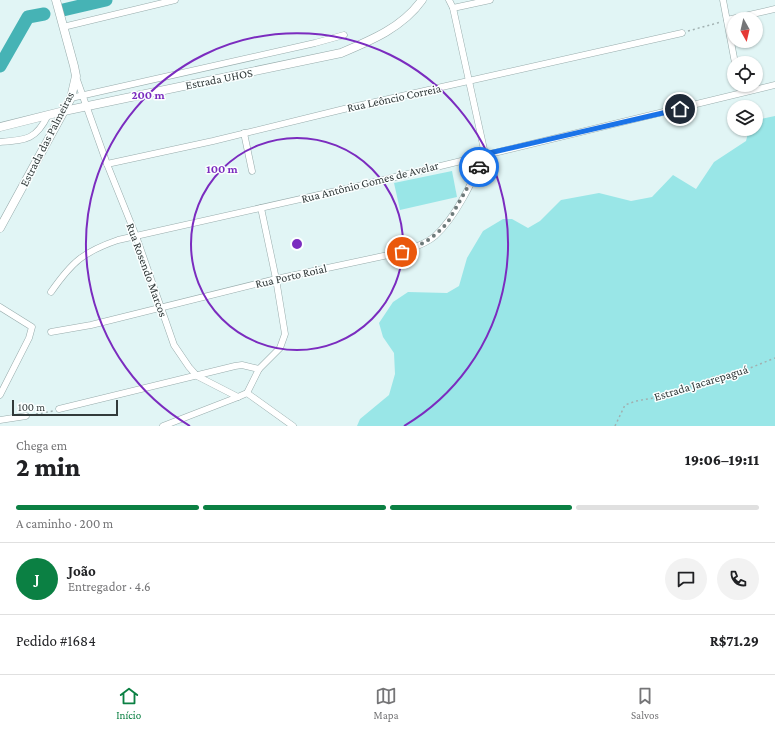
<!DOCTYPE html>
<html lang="pt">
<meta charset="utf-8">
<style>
:root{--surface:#fff;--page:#f2f2f2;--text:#202124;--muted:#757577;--line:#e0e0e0;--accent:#0b8043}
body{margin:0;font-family:"Crimson Pro",serif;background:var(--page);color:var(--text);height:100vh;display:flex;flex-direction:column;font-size:15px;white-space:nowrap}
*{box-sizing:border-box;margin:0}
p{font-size:13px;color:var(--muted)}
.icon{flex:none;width:22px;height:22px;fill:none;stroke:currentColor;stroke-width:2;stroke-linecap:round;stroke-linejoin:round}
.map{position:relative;height:426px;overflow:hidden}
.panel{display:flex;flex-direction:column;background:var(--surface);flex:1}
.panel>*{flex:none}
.needle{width:26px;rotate:172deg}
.tools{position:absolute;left:727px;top:12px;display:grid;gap:8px}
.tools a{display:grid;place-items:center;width:36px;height:36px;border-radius:50%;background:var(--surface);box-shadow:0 1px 3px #0004;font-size:20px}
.scale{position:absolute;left:12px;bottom:10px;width:106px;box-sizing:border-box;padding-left:4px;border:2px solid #323a3a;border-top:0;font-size:11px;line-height:14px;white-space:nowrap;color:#323a3a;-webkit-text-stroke:3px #fbffff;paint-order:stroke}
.pin{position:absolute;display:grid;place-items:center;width:34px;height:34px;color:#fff;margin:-17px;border:2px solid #fff;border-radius:50%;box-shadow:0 1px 4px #0007}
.courier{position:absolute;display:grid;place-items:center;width:40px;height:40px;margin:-20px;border:3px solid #1a73e8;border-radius:50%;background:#fff;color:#222;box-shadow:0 1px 5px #0007}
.summary em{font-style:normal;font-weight:800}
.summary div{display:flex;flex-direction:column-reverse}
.summary{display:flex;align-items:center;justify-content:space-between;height:68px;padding:0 16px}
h1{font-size:26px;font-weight:800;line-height:30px}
.bar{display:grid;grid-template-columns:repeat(4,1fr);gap:6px 4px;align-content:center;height:48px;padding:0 16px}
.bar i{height:5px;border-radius:3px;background:var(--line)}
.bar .active{background:var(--accent)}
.bar p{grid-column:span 4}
.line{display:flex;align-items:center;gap:10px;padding:0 16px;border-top:1px solid var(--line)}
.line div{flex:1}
.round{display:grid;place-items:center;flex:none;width:42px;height:42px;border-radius:21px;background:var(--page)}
.tabs{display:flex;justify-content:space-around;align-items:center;height:56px;border-top:1px solid var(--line);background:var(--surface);font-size:11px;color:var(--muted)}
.tabs a{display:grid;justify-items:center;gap:2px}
.tabs .active{color:var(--accent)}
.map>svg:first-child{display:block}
</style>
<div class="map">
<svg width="775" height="426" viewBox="0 0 775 426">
<rect width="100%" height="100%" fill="#e1f5f5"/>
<g fill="#99e6e7">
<polygon points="775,116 775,426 357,426 360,419 389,395 395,374 394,353 383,337 379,323 393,302 408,292 447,293 459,286 467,258 483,231 503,219 512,219 528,228 540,221 561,200 599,193 631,201 652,197 673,175 696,189 714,162 746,141 749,129 756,129 756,120"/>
<polygon points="452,171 457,197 400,210 394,183"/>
</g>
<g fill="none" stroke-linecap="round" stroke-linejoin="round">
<g stroke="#46b3b5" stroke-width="13">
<polyline points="63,10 106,0"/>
<polyline points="0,66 28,17 44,14"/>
</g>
<defs>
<g id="minor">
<polyline points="723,0 735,63"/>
<polyline points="453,8 490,0"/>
<polyline points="727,20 775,9"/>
<polyline points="63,27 175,0"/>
<polyline points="76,77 107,164 136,236 174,345 189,367 197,376 238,397 247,393 259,369 280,348 285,334 276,279 261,208"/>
<polyline points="71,98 315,43 344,35"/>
<polyline points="244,133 252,171"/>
<path d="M0,142C26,140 36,140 48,115"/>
<polyline points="107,164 213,141 344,109 682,33"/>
<path d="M51,292C72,262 83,252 118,240L354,187L775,85"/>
<polyline points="0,307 32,327 29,338 0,395"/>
<path d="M51,332L91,325L276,279L402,252C413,248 426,244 435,236C456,217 473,180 485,154L453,8L449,0"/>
<polyline points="247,393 293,426"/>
<polyline points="59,409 235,366 242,365 259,369"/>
<polyline points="0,420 26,416"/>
<polyline points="163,426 238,397"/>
</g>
<g id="tertiary">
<path d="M0,127L64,111L341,53C372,40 403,27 422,0"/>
<polyline points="0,228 71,98 76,76 74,66 56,0"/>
</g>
</defs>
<use href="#minor" stroke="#98acac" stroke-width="7"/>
<use href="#tertiary" stroke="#98acac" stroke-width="9"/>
<g stroke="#a1b0b0" stroke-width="1.5" stroke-dasharray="2 3" stroke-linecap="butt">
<polyline points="688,31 721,22"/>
<polyline points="31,415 53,411"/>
<polyline points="615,426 625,405 636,401 670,395 713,377 750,368 775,358"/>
</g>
<use href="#minor" stroke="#fff" stroke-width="6"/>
<use href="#tertiary" stroke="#fff" stroke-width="8"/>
</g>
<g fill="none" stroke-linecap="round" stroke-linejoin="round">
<path stroke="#6f7b7b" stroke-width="4" stroke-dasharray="0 7.2" d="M402,252C423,244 432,240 448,222L479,167"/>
<polyline stroke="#1a73e8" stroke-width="5" points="479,167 485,154 680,109"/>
</g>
<g fill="none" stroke="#7b2cbf" stroke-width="2">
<circle cx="297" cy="244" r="106"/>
<path d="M190 426A211 211 0 1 1 404 426"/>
</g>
<g text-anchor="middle" stroke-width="3" stroke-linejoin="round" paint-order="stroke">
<g font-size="12" fill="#323a3a" stroke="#fbffff">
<text transform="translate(219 79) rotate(-11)" y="4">Estrada UHOS</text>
<text transform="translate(394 98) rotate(-12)" y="4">Rua Leôncio Correia</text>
<text transform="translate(47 139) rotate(-63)" y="4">Estrada das Palmeiras</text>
<text transform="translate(370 182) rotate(-14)" y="4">Rua Antônio Gomes de Avelar</text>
<text transform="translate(147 270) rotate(70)" y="4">Rua Rosendo Marcos</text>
<text transform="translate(291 276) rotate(-13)" y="4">Rua Porto Roial</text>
<text transform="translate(701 383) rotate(-17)" y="4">Estrada Jacarepaguá</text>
</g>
</g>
<circle cx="297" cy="244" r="6" fill="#7b2cbf" stroke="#fbffff" stroke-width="2"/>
<g font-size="12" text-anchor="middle" font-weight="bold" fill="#7b2cbf" stroke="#fbffff" stroke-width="3" stroke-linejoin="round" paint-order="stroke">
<text x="148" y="99">200 m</text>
<text x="222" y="173">100 m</text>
</g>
</svg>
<div class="tools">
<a><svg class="needle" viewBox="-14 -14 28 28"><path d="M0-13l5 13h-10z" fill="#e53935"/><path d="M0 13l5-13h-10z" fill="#757577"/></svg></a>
<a><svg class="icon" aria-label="locate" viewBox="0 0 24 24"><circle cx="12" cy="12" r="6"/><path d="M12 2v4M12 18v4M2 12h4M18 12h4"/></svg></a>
<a><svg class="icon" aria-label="layers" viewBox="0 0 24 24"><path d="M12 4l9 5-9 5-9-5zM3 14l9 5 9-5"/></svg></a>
</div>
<div class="scale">100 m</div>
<div class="pin" style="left:402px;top:252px;background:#ea580c"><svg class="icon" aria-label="bag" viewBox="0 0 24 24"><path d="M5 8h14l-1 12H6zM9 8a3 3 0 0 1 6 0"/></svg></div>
<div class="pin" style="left:680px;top:109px;background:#1f2937"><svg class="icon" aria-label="home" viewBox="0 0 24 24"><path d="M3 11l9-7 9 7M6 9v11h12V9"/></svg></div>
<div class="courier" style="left:479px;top:167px"><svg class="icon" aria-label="car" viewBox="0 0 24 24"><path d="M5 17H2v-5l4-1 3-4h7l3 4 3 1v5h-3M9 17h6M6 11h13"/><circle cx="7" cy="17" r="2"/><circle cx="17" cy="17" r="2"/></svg></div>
</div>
<section class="panel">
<div class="summary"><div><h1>2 min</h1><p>Chega em</p></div><em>19:06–19:11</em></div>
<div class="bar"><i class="active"></i><i class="active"></i><i class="active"></i><i></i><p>A caminho · 200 m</p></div>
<div class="line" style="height:72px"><b class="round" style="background:var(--accent);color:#fff">J</b><div><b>João</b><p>Entregador · 4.6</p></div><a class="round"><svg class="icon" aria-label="chat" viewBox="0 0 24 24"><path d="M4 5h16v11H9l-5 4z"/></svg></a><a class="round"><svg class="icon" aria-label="phone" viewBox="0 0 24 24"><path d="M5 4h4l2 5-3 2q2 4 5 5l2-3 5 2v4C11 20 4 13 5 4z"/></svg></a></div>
<div class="line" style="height:52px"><div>Pedido #1684</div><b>R$71.29</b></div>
</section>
<nav class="tabs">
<a class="active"><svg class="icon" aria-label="home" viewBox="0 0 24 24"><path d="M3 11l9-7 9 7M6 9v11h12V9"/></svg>Início</a>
<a><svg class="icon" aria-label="map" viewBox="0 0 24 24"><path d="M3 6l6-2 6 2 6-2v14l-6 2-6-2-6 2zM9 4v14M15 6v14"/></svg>Mapa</a>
<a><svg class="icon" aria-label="saved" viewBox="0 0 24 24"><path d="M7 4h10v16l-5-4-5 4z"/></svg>Salvos</a>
</nav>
